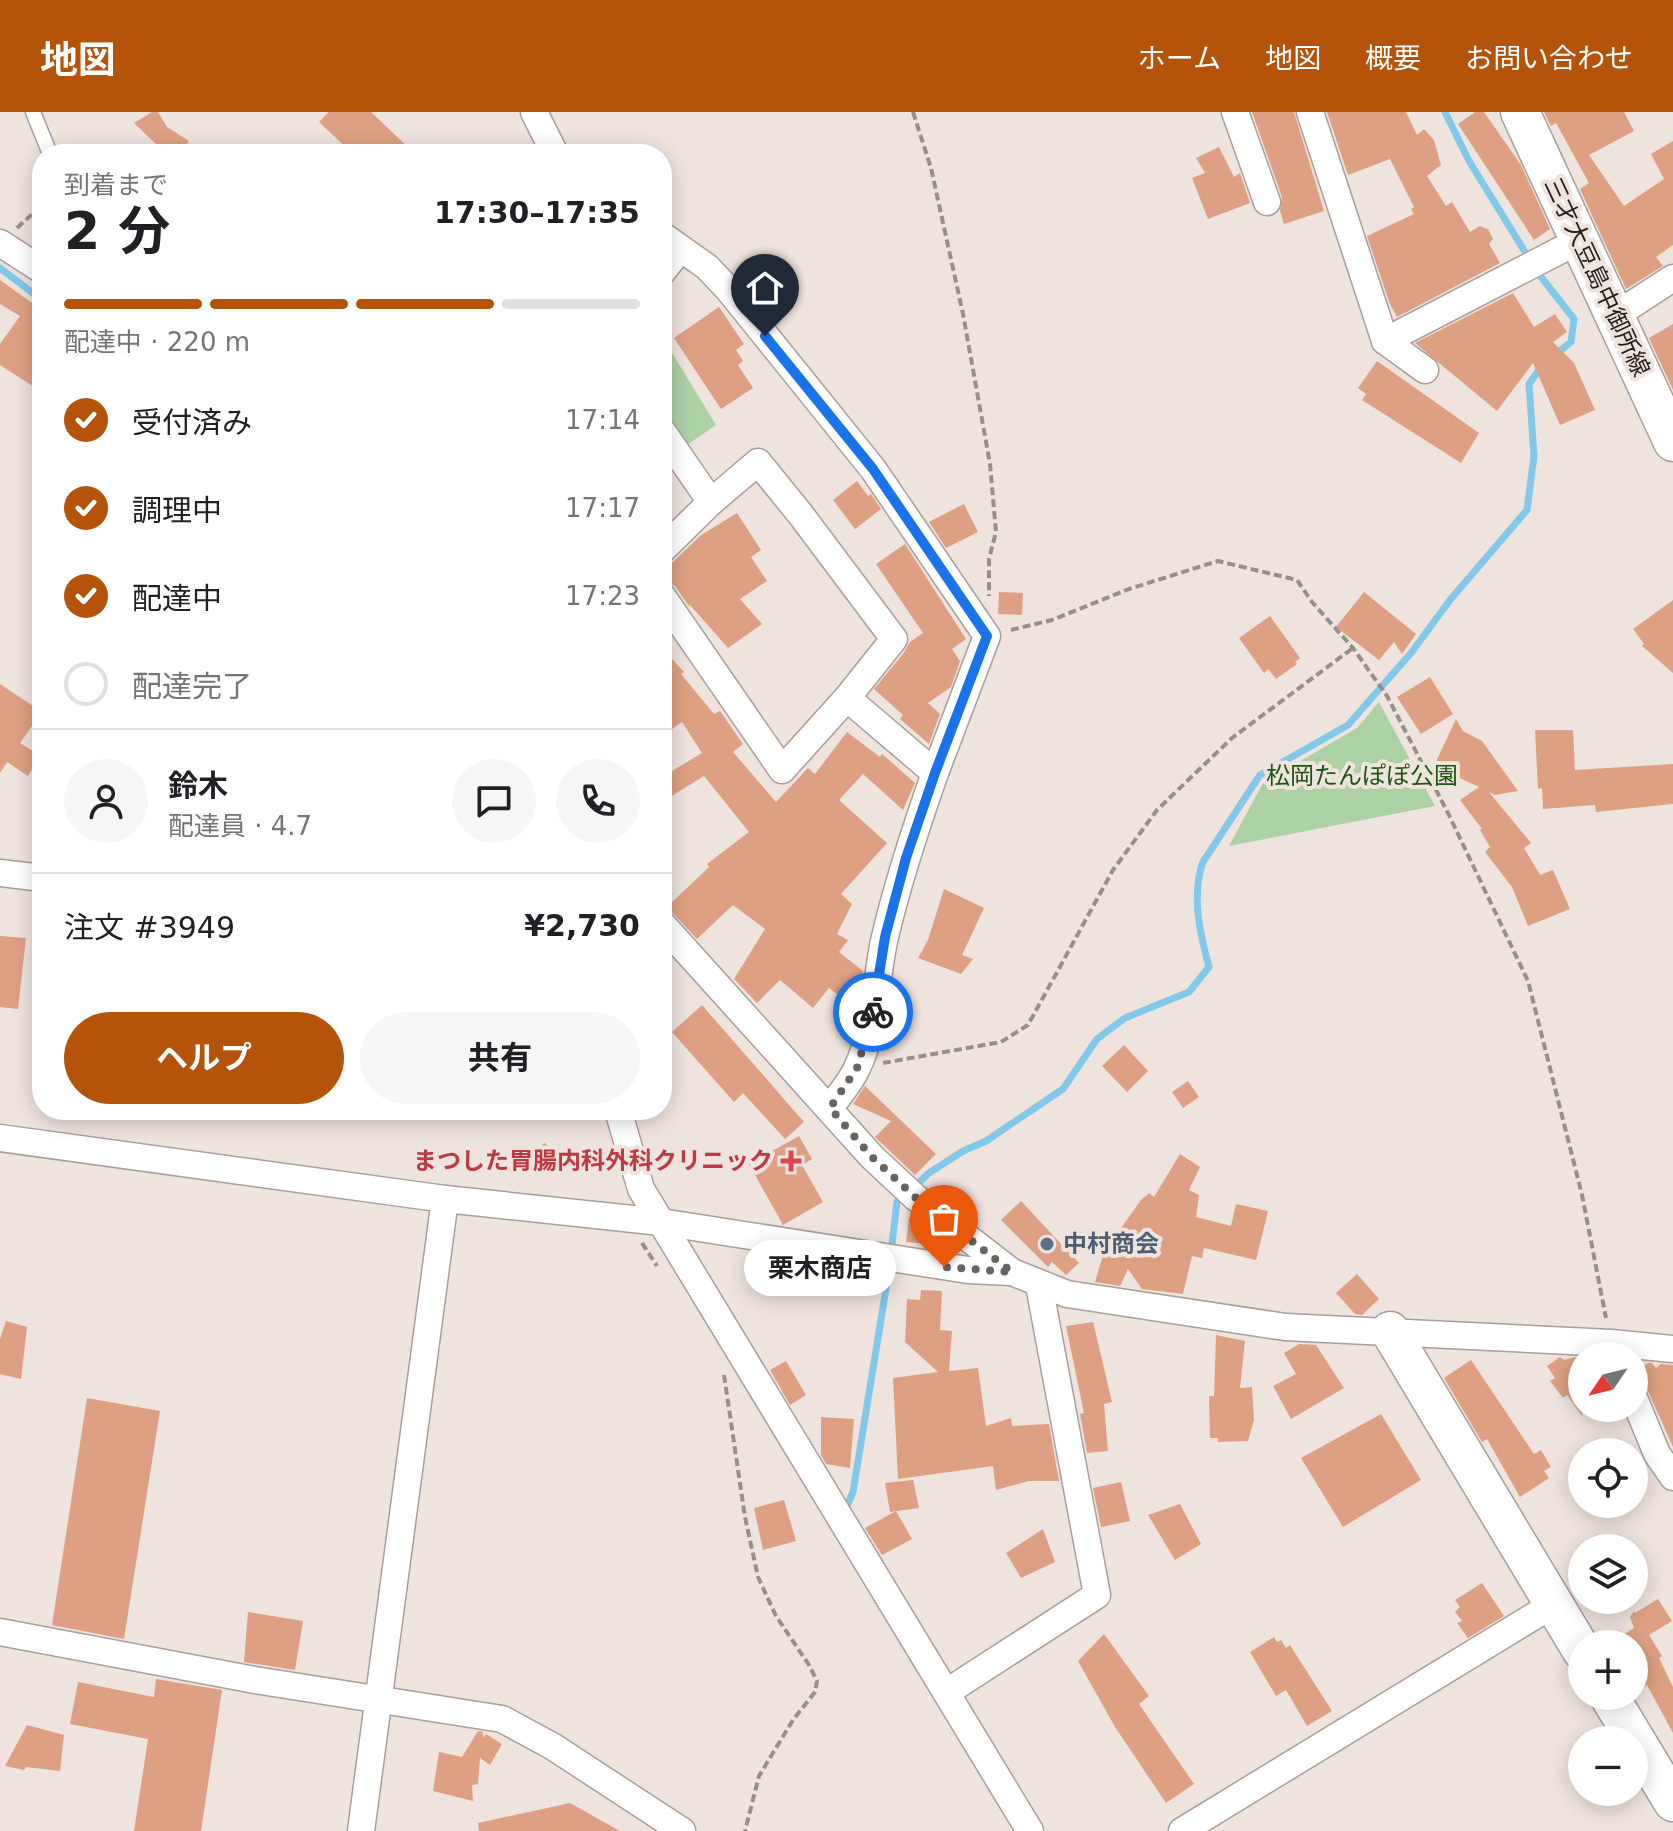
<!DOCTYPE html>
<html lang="ja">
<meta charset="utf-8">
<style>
:root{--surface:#fff;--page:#f6f6f6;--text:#202124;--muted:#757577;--line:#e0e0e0;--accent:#b45309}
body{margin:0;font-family:"DejaVu Sans","Noto Sans JP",sans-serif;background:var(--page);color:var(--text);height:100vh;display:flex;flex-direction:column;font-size:30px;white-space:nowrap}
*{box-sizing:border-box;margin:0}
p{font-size:26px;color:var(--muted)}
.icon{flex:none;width:44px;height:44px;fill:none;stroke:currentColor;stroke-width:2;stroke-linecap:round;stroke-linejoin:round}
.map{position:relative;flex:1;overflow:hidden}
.drawer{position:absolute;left:32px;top:32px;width:640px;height:976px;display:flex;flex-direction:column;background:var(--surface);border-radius:32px;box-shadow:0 4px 20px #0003}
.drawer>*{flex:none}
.needle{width:52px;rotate:235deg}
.controls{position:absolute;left:1568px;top:1230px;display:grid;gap:16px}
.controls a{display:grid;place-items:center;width:80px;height:80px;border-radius:50%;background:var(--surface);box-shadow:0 4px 20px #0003;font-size:40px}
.pin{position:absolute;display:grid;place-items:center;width:68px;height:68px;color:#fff;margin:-82px -34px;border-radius:50% 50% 50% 0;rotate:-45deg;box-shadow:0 0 8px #0007}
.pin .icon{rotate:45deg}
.courier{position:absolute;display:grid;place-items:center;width:80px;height:80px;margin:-40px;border:6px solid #1a73e8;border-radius:50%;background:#fff;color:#222;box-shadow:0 2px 10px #0007}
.bubble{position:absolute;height:56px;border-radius:28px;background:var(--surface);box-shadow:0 4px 20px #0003;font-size:26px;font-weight:700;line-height:56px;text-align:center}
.headline em{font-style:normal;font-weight:700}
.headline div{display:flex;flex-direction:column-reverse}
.headline{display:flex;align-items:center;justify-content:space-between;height:136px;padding:0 32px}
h1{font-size:52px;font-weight:700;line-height:60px}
.bar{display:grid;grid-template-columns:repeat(4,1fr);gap:12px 8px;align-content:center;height:96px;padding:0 32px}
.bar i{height:10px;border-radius:6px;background:var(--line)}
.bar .selected{background:var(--accent)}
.bar p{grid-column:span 4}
.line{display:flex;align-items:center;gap:20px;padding:0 32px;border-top:2px solid var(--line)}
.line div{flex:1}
.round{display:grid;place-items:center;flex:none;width:84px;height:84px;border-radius:42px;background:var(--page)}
ol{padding:0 32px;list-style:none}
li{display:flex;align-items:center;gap:24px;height:88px}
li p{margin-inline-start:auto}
li .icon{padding:8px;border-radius:50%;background:var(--accent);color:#fff;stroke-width:4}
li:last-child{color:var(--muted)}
li i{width:44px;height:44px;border:4px solid var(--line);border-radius:50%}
.primary-button{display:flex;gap:16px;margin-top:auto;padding:16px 32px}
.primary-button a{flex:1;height:92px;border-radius:48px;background:var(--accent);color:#fff;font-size:32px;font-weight:700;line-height:92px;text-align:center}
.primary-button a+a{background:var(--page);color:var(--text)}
header{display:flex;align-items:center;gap:48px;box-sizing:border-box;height:112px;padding:0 40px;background:var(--accent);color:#fff}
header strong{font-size:38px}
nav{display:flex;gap:44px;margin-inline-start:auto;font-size:28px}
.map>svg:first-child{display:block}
</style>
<header>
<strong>地図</strong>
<nav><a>ホーム</a><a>地図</a><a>概要</a><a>お問い合わせ</a></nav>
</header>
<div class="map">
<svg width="1673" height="1719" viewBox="0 0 1673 1719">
<rect width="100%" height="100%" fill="#efe3de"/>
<g fill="#acd1a5">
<polygon points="671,239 716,313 684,335 662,302 662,249"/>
<polygon points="1379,590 1435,694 1229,734 1263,671 1357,616"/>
</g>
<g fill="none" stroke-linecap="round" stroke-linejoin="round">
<g stroke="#81c8ea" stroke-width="7">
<polyline points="1445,0 1469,49 1538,161 1574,207 1571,230 1556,242"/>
<polyline points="0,156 42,188"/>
<path d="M914,1075L929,1061L963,1039L986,1029L1063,977L1097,927L1125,906L1189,880L1209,855C1200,822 1191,783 1203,750L1260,663L1348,613L1411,541L1450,488L1527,398L1534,344L1529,272L1543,252"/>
<polyline points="891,1140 897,1090 904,1084"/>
<polyline points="847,1394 853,1380 890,1152"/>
</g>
</g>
<g fill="#dea082">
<polygon points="152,0 158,0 167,15 189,29 181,42 151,42 157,33 134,11"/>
<polygon points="329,0 371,0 415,42 362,42 354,34 350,39 319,10"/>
<polygon points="1252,0 1294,0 1324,99 1284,112 1280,99 1282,85"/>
<polygon points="1327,0 1406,0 1417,23 1424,17 1434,28 1441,53 1427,64 1446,94 1452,90 1470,120 1480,114 1488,117 1493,127 1489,132 1500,151 1397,205 1390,192 1367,124 1414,102 1411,97 1414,95 1390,47 1348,63"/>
<polygon points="1475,0 1484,0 1521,53 1550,117 1534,128 1458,12"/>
<polygon points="1544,0 1624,0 1634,19 1589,43 1624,94 1664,67 1651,42 1673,29 1673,133 1656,145 1663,154 1626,177 1580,77 1589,71 1556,11 1551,14"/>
<polygon points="1219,35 1234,65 1240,61 1250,91 1208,107 1192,66 1205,61 1196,46"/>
<polygon points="0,168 42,198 42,280 0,253 0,232 20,204 0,192"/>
<polygon points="1513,181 1534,215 1555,202 1567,220 1553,230 1574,251 1595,298 1560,313 1533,251 1497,299 1415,231"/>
<polygon points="719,195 744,232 736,238 743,249 738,253 753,276 721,297 674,226"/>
<polygon points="1673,212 1673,278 1649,226"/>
<polygon points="1377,249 1479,321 1461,351 1362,288 1366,282 1358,276"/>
<polygon points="857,369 868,384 871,382 881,397 855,417 833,388"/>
<polygon points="964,392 978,420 946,436 929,410"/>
<polygon points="737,401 761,438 751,445 767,469 740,487 762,512 728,536 690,493 689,494 675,474 662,468 662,454 673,450 701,423"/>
<polygon points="905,432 966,527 952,537 960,549 951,575 928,591 940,602 929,632 900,607 903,603 874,577 903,542 910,530 923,521 876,452"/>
<polygon points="999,480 1023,481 1022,503 998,502"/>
<polygon points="1364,480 1416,522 1402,542 1394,530 1379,548 1336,515"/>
<polygon points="1673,488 1673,561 1642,534 1644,532 1633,517"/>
<polygon points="1270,504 1300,546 1295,550 1297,552 1276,567 1268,557 1264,561 1239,526"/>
<polygon points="662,536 684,560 681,562 714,602 720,599 743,632 733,640 776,690 808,656 815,662 847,620 880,645 882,642 915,671 903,698 863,662 839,688 887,731 841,782 852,792 837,822 848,828 839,840 863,859 859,884 852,894 829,876 813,896 780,868 757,891 734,867 765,817 733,793 697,827 667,795 709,755 707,752 749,720 704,664 662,690 662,665 702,641 682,610 662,624"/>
<polygon points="1430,565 1453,602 1421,622 1397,585"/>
<polygon points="0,572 42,600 20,631 41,644 28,664 7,650 0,661"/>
<polygon points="1456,607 1463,619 1482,629 1518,679 1495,683 1489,680 1531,731 1524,736 1540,763 1553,758 1570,797 1528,814 1512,775 1485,740 1490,735 1480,718 1482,717 1460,688 1479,675 1434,654"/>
<polygon points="1535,618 1573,618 1575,658 1673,652 1673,692 1596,700 1595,693 1543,697 1542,676 1538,677"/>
<polygon points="944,777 984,796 962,843 973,847 961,862 918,846 928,828"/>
<polygon points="0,824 26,826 18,897 0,895"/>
<polygon points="702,893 804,1010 785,1027 743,981 734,990 672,920"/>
<polygon points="1124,933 1148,959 1127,980 1102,954"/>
<polygon points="1188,969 1199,985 1183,996 1172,980"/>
<polygon points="865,974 936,1042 915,1063 875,1025 891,1009 853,992"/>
<polygon points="799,1024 812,1047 802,1053 823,1090 783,1113 749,1052"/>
<polygon points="545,1031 557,1046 538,1062 525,1047"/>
<polygon points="1180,1042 1200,1055 1189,1078 1199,1083 1196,1105 1231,1114 1236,1092 1268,1099 1256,1148 1204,1136 1202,1146 1192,1144 1183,1182 1142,1177 1128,1157 1120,1174 1095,1170 1104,1140 1141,1088 1149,1081 1154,1085"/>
<polygon points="1021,1089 1079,1151 1066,1163 1052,1150 1048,1155 1001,1108"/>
<polygon points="909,1106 918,1107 928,1116 927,1132 906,1130"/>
<polygon points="1357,1162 1379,1187 1362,1203 1355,1202 1336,1181"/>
<polygon points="921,1178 942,1179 940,1218 952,1219 949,1259 978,1256 986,1314 1011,1306 1012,1314 1049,1312 1059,1369 1029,1369 996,1378 993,1354 898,1367 893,1266 938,1260 905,1230 907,1187 920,1188"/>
<polygon points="6,1209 27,1215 21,1267 0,1262 0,1227"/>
<polygon points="1093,1210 1112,1290 1104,1292 1108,1339 1087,1341 1080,1302 1084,1301 1066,1214"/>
<polygon points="1216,1223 1245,1229 1240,1276 1252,1275 1254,1308 1248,1329 1218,1330 1218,1326 1210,1326 1209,1284 1214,1284"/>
<polygon points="1299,1232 1316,1233 1344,1276 1291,1307 1273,1274 1296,1262 1284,1241"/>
<polygon points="1560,1245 1564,1248 1576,1245 1582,1254 1582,1304 1567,1283 1563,1286 1550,1269 1555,1266 1547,1254"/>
<polygon points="1471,1248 1534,1342 1541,1338 1551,1355 1544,1359 1549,1366 1520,1385 1487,1327 1482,1330 1444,1266"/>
<polygon points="786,1249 806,1283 790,1293 770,1258"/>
<polygon points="1648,1251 1652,1251 1656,1256 1661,1252 1673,1253 1673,1335 1648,1279 1634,1265 1634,1260"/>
<polygon points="87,1286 160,1299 124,1527 52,1513"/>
<polygon points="1381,1302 1421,1368 1343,1415 1301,1346"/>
<polygon points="821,1305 854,1307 850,1356 826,1352 821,1343"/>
<polygon points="913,1368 919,1396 890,1400 885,1371"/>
<polygon points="1121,1370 1130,1409 1101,1415 1093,1376"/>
<polygon points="784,1388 796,1429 763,1438 754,1396"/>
<polygon points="1180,1392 1201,1432 1175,1448 1148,1403"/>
<polygon points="896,1399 912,1427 882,1443 865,1416"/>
<polygon points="1043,1417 1055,1450 1021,1466 1006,1441"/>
<polygon points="1482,1471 1504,1504 1468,1526 1457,1511 1462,1509 1455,1500 1460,1495 1455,1488"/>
<polygon points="1658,1487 1672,1509 1649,1523 1662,1544 1659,1546 1673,1575 1673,1621 1647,1573 1634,1581 1634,1532 1609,1532 1634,1516 1630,1505 1634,1499 1635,1501"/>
<polygon points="248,1500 303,1509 295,1558 244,1550"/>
<polygon points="1104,1522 1149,1584 1139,1592 1194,1672 1166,1691 1115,1615 1078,1549"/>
<polygon points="1274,1525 1277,1530 1281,1528 1286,1536 1290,1533 1332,1599 1307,1614 1286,1578 1276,1584 1250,1540"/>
<polygon points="156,1567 222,1578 201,1719 134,1719 148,1627 70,1612 78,1570 154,1585"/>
<polygon points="27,1613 64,1623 60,1659 26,1655 24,1658 5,1654"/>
<polygon points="478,1619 483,1620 483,1626 486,1622 502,1632 490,1653 480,1646 478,1672 472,1673 473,1689 433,1679 439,1640 462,1645"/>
<polygon points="570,1691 620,1719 479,1719 478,1711"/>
</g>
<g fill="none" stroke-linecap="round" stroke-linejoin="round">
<defs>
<polyline id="lane" points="33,0 50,42"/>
<g id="street">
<polyline points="534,0 555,42"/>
<polyline points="1235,0 1267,90"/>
<polyline points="1310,0 1385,229 1580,128"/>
<polyline points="662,123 707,155 728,177 873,357 987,524 935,661"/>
<polyline points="0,131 42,158"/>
<polyline points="662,160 680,137"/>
<polyline points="1616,203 1673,166"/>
<polyline points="1385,229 1425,258"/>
<polyline points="662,319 711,390 758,350 801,403 894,527 847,586 782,658 662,484"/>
<polyline points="662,438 711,390"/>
<polyline points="0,761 42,766"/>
<polyline points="662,812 872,1045 915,1085 1012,1160 1067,1182 1285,1215 1611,1231 1673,1237"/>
<path d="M830,996C839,983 851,970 857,956C877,915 875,867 885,825C898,769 916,715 935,661L847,586"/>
<polyline points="618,998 641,1077 1030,1719"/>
<polyline points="0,1026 445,1087"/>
<polyline points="1634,1286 1657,1342 1673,1365"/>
<polyline points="0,1520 255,1568 502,1607 552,1634 682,1719"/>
<polyline points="947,1580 1097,1483 1039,1173"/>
<polyline points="361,1719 445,1087 661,1110 968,1158 1012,1160"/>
<polyline points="1182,1719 1554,1492"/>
</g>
<g id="secondary">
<polyline points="1520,0 1673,330"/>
<polyline points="1390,1219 1582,1539"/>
<polyline points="1609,1584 1673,1690"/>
</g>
</defs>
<use href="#lane" stroke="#a99e99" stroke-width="17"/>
<use href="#street" stroke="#a99e99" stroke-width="29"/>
<use href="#secondary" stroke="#a99e99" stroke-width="41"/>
<g stroke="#988f8c" stroke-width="4" stroke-dasharray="8 4" stroke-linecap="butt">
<polyline points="913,0 931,56 963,202 990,352 996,420 989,447 989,484"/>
<polyline points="17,116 42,93"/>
<polyline points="1011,518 1052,508 1129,477 1218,449 1297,468 1312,490 1353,536 1387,584 1448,701 1528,869 1582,1083 1606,1206"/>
<polyline points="883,951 1001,930 1028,913 1113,758 1157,698 1232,626 1353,536"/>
<polyline points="642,1131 657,1154"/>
<polyline points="724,1263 745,1405 758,1465 776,1504 809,1553 817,1569 815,1580 793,1608 759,1664 745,1719"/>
</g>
<use href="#lane" stroke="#fff" stroke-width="14"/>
<use href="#street" stroke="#fff" stroke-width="26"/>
<use href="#secondary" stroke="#fff" stroke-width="38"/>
</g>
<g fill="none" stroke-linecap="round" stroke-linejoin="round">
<polyline stroke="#6a6461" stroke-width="8" stroke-dasharray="0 14.4" points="873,900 857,956 830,996 872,1045 915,1085 1012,1160 944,1155"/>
<polyline stroke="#1a73e8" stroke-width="10" points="765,224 873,357 987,524 935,661 906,746 885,825 873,900"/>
</g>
<path fill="#e0444e" stroke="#efe3de" stroke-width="3" d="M787 1037h8v8h8v8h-8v8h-8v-8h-8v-8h8z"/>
<circle fill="#5c6f8a" stroke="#efe3de" stroke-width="3" cx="1047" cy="1132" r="8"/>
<g text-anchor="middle" stroke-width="8" stroke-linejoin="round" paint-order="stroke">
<g font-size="24" fill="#231f1d" stroke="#efe3de">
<text transform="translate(1597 165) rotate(65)" y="8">三才大豆島中御所線</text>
</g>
<g font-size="24" fill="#1d5610" stroke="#efe3de">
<text x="1362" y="672">松岡たんぽぽ公園</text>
</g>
<g font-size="24" font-weight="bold" fill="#be3a42" stroke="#efe3de" text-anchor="end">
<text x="773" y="1057">まつした胃腸内科外科クリニック</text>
</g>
<g font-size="24" font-weight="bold" fill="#4e5e75" stroke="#efe3de" text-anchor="start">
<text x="1063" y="1140">中村商会</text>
</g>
</g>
</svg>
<div class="controls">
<a><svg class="needle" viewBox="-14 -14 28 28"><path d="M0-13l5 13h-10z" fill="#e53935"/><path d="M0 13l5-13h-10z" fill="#757577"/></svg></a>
<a><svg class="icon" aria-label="locate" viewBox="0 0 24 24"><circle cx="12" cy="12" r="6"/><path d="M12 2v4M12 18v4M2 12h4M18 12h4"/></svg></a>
<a><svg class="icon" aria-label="layers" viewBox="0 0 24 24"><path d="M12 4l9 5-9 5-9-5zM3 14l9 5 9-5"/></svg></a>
<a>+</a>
<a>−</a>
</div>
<div class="pin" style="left:944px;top:1155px;background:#ea580c"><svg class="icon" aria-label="bag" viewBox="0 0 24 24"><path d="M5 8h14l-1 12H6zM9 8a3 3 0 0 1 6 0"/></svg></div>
<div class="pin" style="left:765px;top:224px;background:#1f2937"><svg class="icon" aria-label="home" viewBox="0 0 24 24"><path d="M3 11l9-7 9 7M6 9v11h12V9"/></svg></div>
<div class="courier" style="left:873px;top:900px"><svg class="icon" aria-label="bike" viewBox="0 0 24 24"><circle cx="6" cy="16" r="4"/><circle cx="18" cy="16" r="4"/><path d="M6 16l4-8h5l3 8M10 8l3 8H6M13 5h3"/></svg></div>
<div class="bubble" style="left:744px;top:1128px;width:152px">栗木商店</div>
<section class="drawer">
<div class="headline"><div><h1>2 分</h1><p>到着まで</p></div><em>17:30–17:35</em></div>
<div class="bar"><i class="selected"></i><i class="selected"></i><i class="selected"></i><i></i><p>配達中 · 220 m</p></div>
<ol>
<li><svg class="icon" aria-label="check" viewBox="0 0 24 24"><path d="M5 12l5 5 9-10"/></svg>受付済み<p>17:14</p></li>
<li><svg class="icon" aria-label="check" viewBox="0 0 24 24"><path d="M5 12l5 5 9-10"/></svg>調理中<p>17:17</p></li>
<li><svg class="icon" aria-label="check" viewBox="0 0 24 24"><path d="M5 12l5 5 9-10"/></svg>配達中<p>17:23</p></li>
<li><i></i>配達完了</li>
</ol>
<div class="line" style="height:144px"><a class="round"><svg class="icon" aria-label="person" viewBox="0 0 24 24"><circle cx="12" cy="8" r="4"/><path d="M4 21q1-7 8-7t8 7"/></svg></a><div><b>鈴木</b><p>配達員 · 4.7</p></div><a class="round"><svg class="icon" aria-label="chat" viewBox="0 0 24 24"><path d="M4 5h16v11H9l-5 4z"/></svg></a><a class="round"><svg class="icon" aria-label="phone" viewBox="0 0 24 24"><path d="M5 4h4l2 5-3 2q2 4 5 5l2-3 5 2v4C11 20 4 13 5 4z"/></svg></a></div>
<div class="line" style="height:104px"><div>注文 #3949</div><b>¥2,730</b></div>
<div class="primary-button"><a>ヘルプ</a><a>共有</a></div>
</section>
</div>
